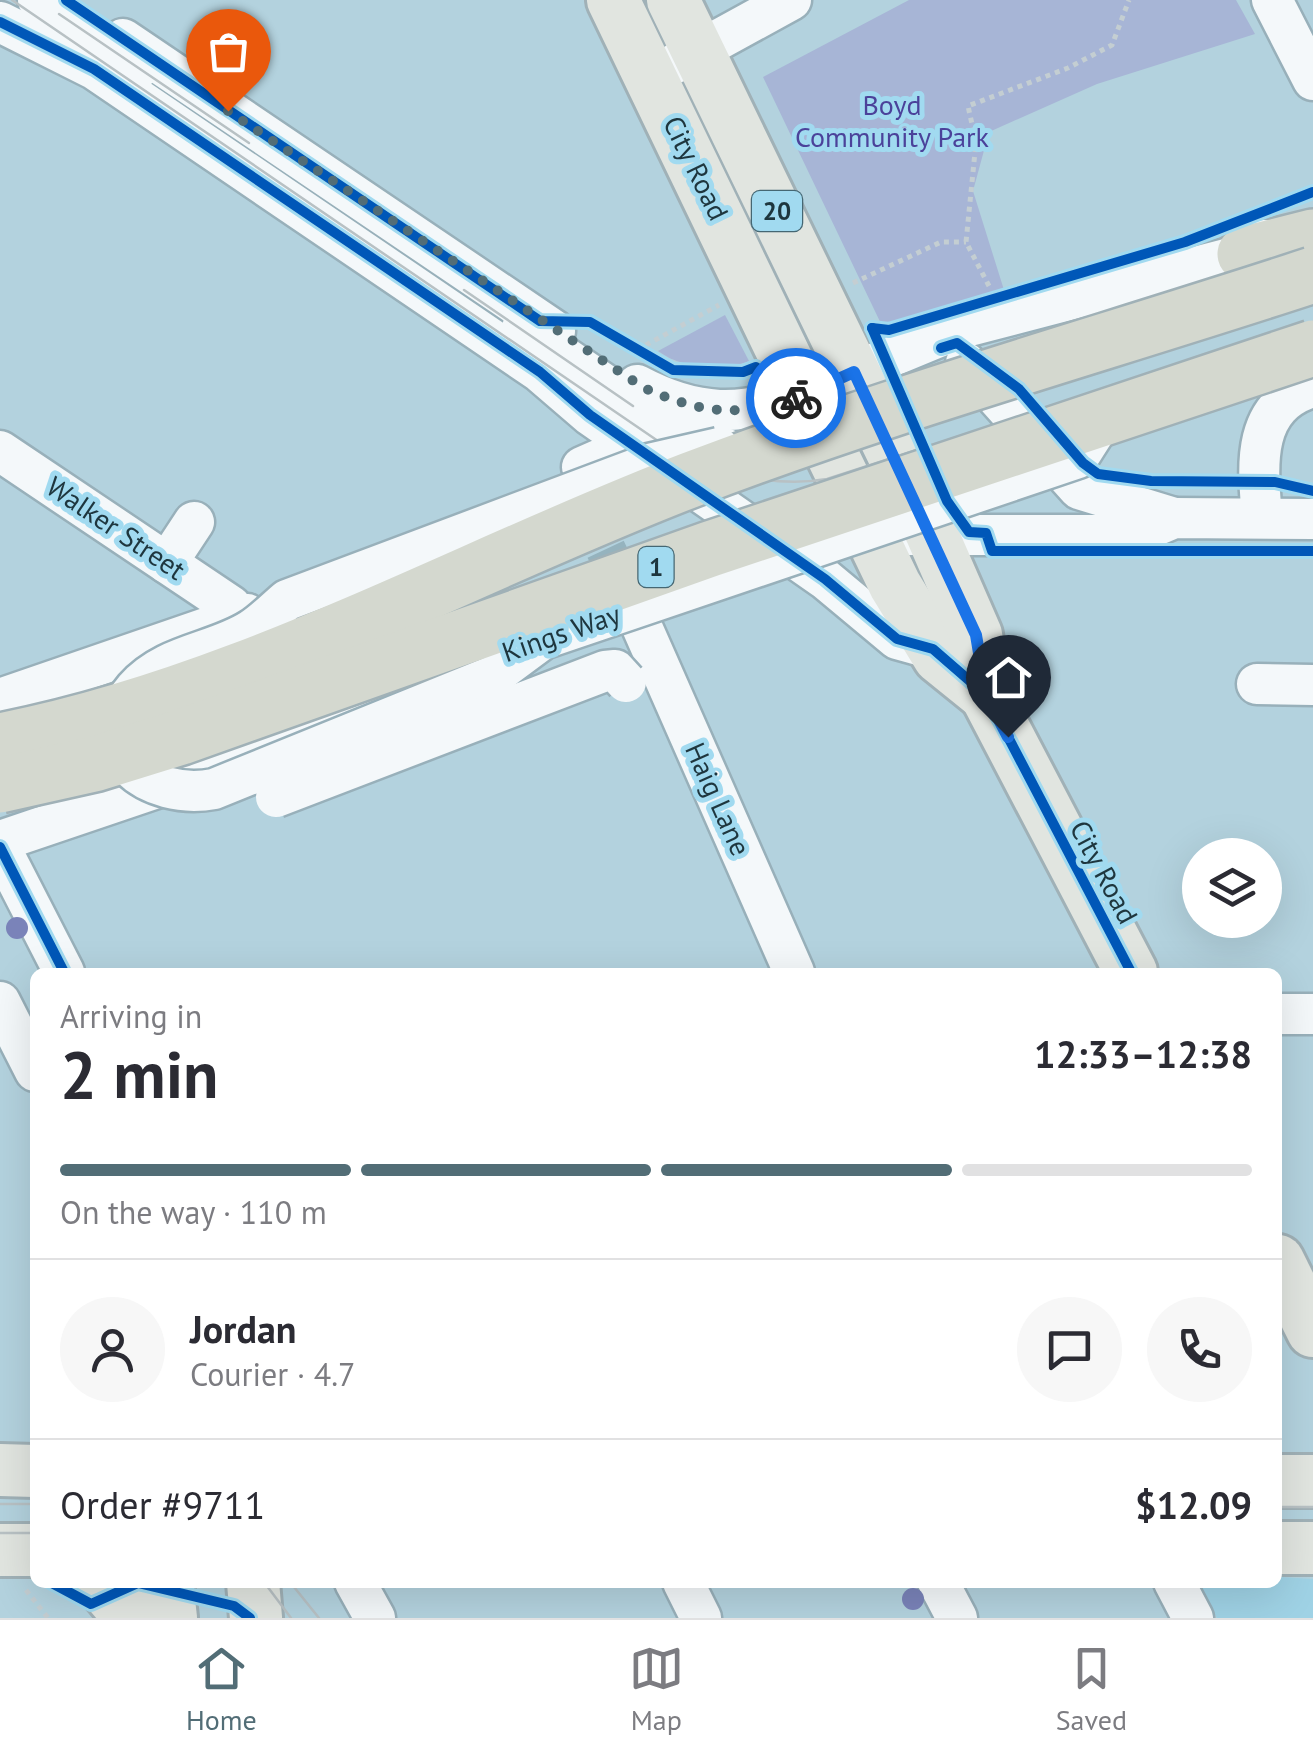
<!DOCTYPE html>
<meta charset="utf-8">
<style>
:root{--surface:#fff;--page:#f7f7f7;--text:#2b2b33;--muted:#7c7c81;--line:#e1e1e2;--accent:#526d76}
body{margin:0;font-family:"PT Sans",sans-serif;background:var(--page);color:var(--text);height:100vh;display:flex;flex-direction:column;font-size:38px;white-space:nowrap}
*{box-sizing:border-box;margin:0}
p{font-size:32px;color:var(--muted)}
.icon{flex:none;width:55px;height:55px;fill:none;stroke:currentColor;stroke-width:2;stroke-linecap:round;stroke-linejoin:round}
.map{position:relative;flex:1;overflow:hidden}
.details{position:absolute;left:30px;top:968px;width:1252px;height:620px;display:flex;flex-direction:column;background:var(--surface);border-radius:15px;box-shadow:0 10px 40px #0002}
.details>*{flex:none}
.controls{position:absolute;left:1182px;top:838px;display:grid;gap:20px}
.controls a{display:grid;place-items:center;width:100px;height:100px;border-radius:50%;background:var(--surface);box-shadow:0 10px 40px #0002;font-size:50px}
.pin{position:absolute;display:grid;place-items:center;width:85px;height:85px;color:#fff;margin:-102px -42px;border-radius:50% 50% 50% 0;rotate:-45deg;box-shadow:0 0 10px #0007}
.pin .icon{rotate:45deg}
.courier{position:absolute;display:grid;place-items:center;width:100px;height:100px;margin:-50px;border:8px solid #1a73e8;border-radius:50%;background:#fff;color:#222;box-shadow:0 2px 12px #0007}
.summary em{font-style:normal;font-weight:600}
.summary div{display:flex;flex-direction:column-reverse}
.summary{display:flex;align-items:center;justify-content:space-between;height:170px;padding:0 30px}
h1{font-size:65px;font-weight:600;line-height:75px}
.bar{display:grid;grid-template-columns:repeat(4,1fr);gap:15px 10px;align-content:center;height:120px;padding:0 30px}
.bar i{height:12px;border-radius:8px;background:var(--line)}
.bar .active{background:var(--accent)}
.bar p{grid-column:span 4}
.line{display:flex;align-items:center;gap:25px;padding:0 30px;border-top:2px solid var(--line)}
.line div{flex:1}
.round{display:grid;place-items:center;flex:none;width:105px;height:105px;border-radius:52px;background:var(--page)}
.tabs{display:flex;justify-content:space-around;align-items:center;height:140px;border-top:2px solid var(--line);background:var(--surface);font-size:28px;color:var(--muted)}
.tabs a{display:grid;justify-items:center;gap:5px}
.tabs .active{color:var(--accent)}
.map>svg:first-child{display:block}
</style>
<div class="map">
<svg width="1313" height="1618" viewBox="0 0 1313 1618">
<rect width="100%" height="100%" fill="#b3d2de"/>
<polygon fill="#9fd2e5" points="1278,1577 1313,1579 1313,1618 1217,1618 1199,1583 1278,1582"/>
<g fill="#a7b5d6">
<polygon points="909,0 1236,0 1255,34 1097,84 989,132 973,191 1004,290 884,330 763,77"/>
<path d="M725,315L749,361C722,372 682,369 658,351Z"/>
</g>
<g fill="none" stroke-linecap="round" stroke-linejoin="round">
<polyline stroke="#95b3be" stroke-width="40" stroke-dasharray="40 20" stroke-linecap="butt" points="580,495 632,605"/>
<defs>
<g id="minor">
<polyline points="38,0 139,68"/>
<polyline points="1272,0 1313,80"/>
<polyline points="0,22 94,69 540,372 590,415 825,579 897,639 933,649"/>
<polyline points="123,39 555,331"/>
<polyline points="676,63 791,0"/>
<polyline points="522,328 654,418 738,454"/>
<polyline points="966,363 1079,489 1174,518"/>
<polyline points="854,372 958,329 1245,254 1264,240"/>
<path d="M637,385C697,417 741,416 803,395"/>
<polyline points="0,451 231,606"/>
<polyline points="582,467 632,445"/>
<path d="M1262,517C1257,463 1252,405 1313,387"/>
<polyline points="907,535 1134,535 1174,518 1313,519"/>
<polyline points="167,563 194,522"/>
<polyline points="642,627 794,972"/>
<polyline points="1257,684 1313,685"/>
<polyline points="0,699 247,614"/>
<polyline points="0,841 195,775 436,678"/>
<polyline points="0,847 64,972"/>
<polyline points="0,1002 35,1071"/>
<polyline points="1278,1014 1313,1014"/>
<polyline points="355,1582 375,1618"/>
<polyline points="683,1582 701,1618"/>
<polyline points="938,1582 957,1618"/>
<polyline points="1174,1582 1193,1618"/>
</g>
<g id="major">
<polyline points="613,0 895,585 939,657 986,695"/>
<polyline points="673,0 932,534 976,635 986,695 1131,972"/>
<polyline points="1278,1261 1313,1331"/>
<polyline points="0,1470 35,1471"/>
<polyline points="1278,1481 1313,1481"/>
<polyline points="1278,1548 1313,1548"/>
<polyline points="0,1550 35,1550"/>
<polyline points="100,1582 130,1618"/>
<polyline points="167,1582 171,1618"/>
<polyline points="253,1582 256,1618"/>
</g>
<polyline id="highway" points="1245,254 1313,237"/>
</defs>
<use href="#minor" stroke="#98b0ba" stroke-width="45"/>
<use href="#major" stroke="#a0b1b7" stroke-width="58"/>
<use href="#highway" stroke="#a0b1b7" stroke-width="60"/>
<g stroke="#c4ced2" stroke-width="5" stroke-dasharray="5 5" stroke-linecap="butt">
<polyline points="853,283 941,242 966,242"/>
<polyline points="989,286 966,242 976,142 968,106 1068,68 1112,45 1129,0"/>
<polyline points="637,350 719,305"/>
<polyline points="26,1590 48,1618"/>
</g>
<use href="#minor" stroke="#f4f8fa" stroke-width="40"/>
<use href="#major" stroke="#e1e5e0" stroke-width="52"/>
<use href="#highway" stroke="#d4d8cf" stroke-width="55"/>
<g stroke="#b8c1c4" stroke-width="2.5">
<path d="M12,0L658,441C715,468 763,490 827,479L1313,322"/>
<polyline points="59,14 249,143"/>
<polyline points="464,290 633,406"/>
<polyline points="0,1504 35,1504"/>
<polyline points="1278,1507 1313,1507"/>
<polyline points="0,1533 35,1533"/>
<polyline points="264,1582 291,1618"/>
<polyline points="290,1582 319,1618"/>
</g>
<defs>
<g id="minor-bridge">
<path d="M719,448L649,464L287,600C275,610 264,622 251,630C215,653 165,654 135,689C82,753 150,801 214,789L493,676L543,639L1078,458L1106,414"/>
<polyline points="276,797 605,671 615,670 626,682"/>
</g>
<g id="highway-bridge">
<path d="M0,741C242,694 461,568 690,480C894,402 1106,343 1313,275"/>
<polyline points="0,785 94,764 181,737 710,549 1313,348"/>
</g>
</defs>
<use href="#minor-bridge" stroke="#98b0ba" stroke-width="45" stroke-linecap="butt"/>
<use href="#highway-bridge" stroke="#a0b1b7" stroke-width="60" stroke-linecap="butt"/>
<use href="#minor-bridge" stroke="#f4f8fa" stroke-width="40"/>
<use href="#highway-bridge" stroke="#d4d8cf" stroke-width="55"/>
<defs>
<g id="cycleway">
<polyline points="66,0 540,321 590,322 673,370 743,372 756,367"/>
<polyline points="0,22 94,69 540,372 590,415 825,579 897,639 933,649 986,695 1131,972"/>
<polyline points="872,328 947,501 969,532 986,533 992,551 1313,551"/>
<polyline points="872,328 889,330 1185,242 1313,192"/>
<polyline points="941,348 957,343 1019,389 1083,463 1098,474 1151,481 1275,482 1313,491"/>
<polyline points="0,847 64,972"/>
<polyline points="50,1582 91,1604 138,1583 234,1606 250,1618"/>
</g>
</defs>
<use href="#cycleway" stroke="#a1daf0" stroke-width="16"/>
<use href="#cycleway" stroke="#0057b8" stroke-width="10"/>
</g>
<g fill="#7a83b9">
<circle cx="17" cy="928" r="11"/>
<circle cx="913" cy="1599" r="11"/>
</g>
<g fill="none" stroke-linecap="round" stroke-linejoin="round">
<path stroke="#526d76" stroke-width="10" stroke-dasharray="0 18" d="M228,111L644,388C701,413 737,418 796,398"/>
<polyline stroke="#1a73e8" stroke-width="12" points="796,398 854,372 976,635 986,695 1008,737"/>
</g>
<g text-anchor="middle" stroke-width="10" stroke-linejoin="round" paint-order="stroke">
<g fill="#a1daf0" stroke="#456773" stroke-width="2.5">
<rect x="752" y="191" width="50" height="40" rx="8"/>
<rect x="638.5" y="547" width="35" height="40" rx="8"/>
</g>
<g font-size="25" font-weight="bold" fill="#1e363e">
<text x="777" y="220">20</text>
<text x="656" y="576">1</text>
</g>
<g font-size="28" fill="#4b429a" stroke="#a1daf0">
<text x="892" y="115">Boyd<tspan x="892" dy="32">Community Park</tspan></text>
</g>
<g font-size="28" fill="#1e363e" stroke="#a1daf0">
<text transform="translate(696 168) rotate(64)" y="10">City Road</text>
<text transform="translate(116 528) rotate(34)" y="10">Walker Street</text>
<text transform="translate(561 633) rotate(-19)" y="10">Kings Way</text>
<text transform="translate(718 799) rotate(66)" y="10">Haig Lane</text>
<text transform="translate(1104 872) rotate(62)" y="10">City Road</text>
</g>
</g>
</svg>
<div class="controls">
<a><svg class="icon" aria-label="layers" viewBox="0 0 24 24"><path d="M12 4l9 5-9 5-9-5zM3 14l9 5 9-5"/></svg></a>
</div>
<div class="pin" style="left:228px;top:111px;background:#ea580c"><svg class="icon" aria-label="bag" viewBox="0 0 24 24"><path d="M5 8h14l-1 12H6zM9 8a3 3 0 0 1 6 0"/></svg></div>
<div class="pin" style="left:1008px;top:737px;background:#1f2937"><svg class="icon" aria-label="home" viewBox="0 0 24 24"><path d="M3 11l9-7 9 7M6 9v11h12V9"/></svg></div>
<div class="courier" style="left:796px;top:398px"><svg class="icon" aria-label="bike" viewBox="0 0 24 24"><circle cx="6" cy="16" r="4"/><circle cx="18" cy="16" r="4"/><path d="M6 16l4-8h5l3 8M10 8l3 8H6M13 5h3"/></svg></div>
<section class="details">
<div class="summary"><div><h1>2 min</h1><p>Arriving in</p></div><em>12:33–12:38</em></div>
<div class="bar"><i class="active"></i><i class="active"></i><i class="active"></i><i></i><p>On the way · 110 m</p></div>
<div class="line" style="height:180px"><a class="round"><svg class="icon" aria-label="person" viewBox="0 0 24 24"><circle cx="12" cy="8" r="4"/><path d="M4 21q1-7 8-7t8 7"/></svg></a><div><b>Jordan</b><p>Courier · 4.7</p></div><a class="round"><svg class="icon" aria-label="chat" viewBox="0 0 24 24"><path d="M4 5h16v11H9l-5 4z"/></svg></a><a class="round"><svg class="icon" aria-label="phone" viewBox="0 0 24 24"><path d="M5 4h4l2 5-3 2q2 4 5 5l2-3 5 2v4C11 20 4 13 5 4z"/></svg></a></div>
<div class="line" style="height:130px"><div>Order #9711</div><b>$12.09</b></div>
</section>
</div>
<nav class="tabs">
<a class="active"><svg class="icon" aria-label="home" viewBox="0 0 24 24"><path d="M3 11l9-7 9 7M6 9v11h12V9"/></svg>Home</a>
<a><svg class="icon" aria-label="map" viewBox="0 0 24 24"><path d="M3 6l6-2 6 2 6-2v14l-6 2-6-2-6 2zM9 4v14M15 6v14"/></svg>Map</a>
<a><svg class="icon" aria-label="saved" viewBox="0 0 24 24"><path d="M7 4h10v16l-5-4-5 4z"/></svg>Saved</a>
</nav>
